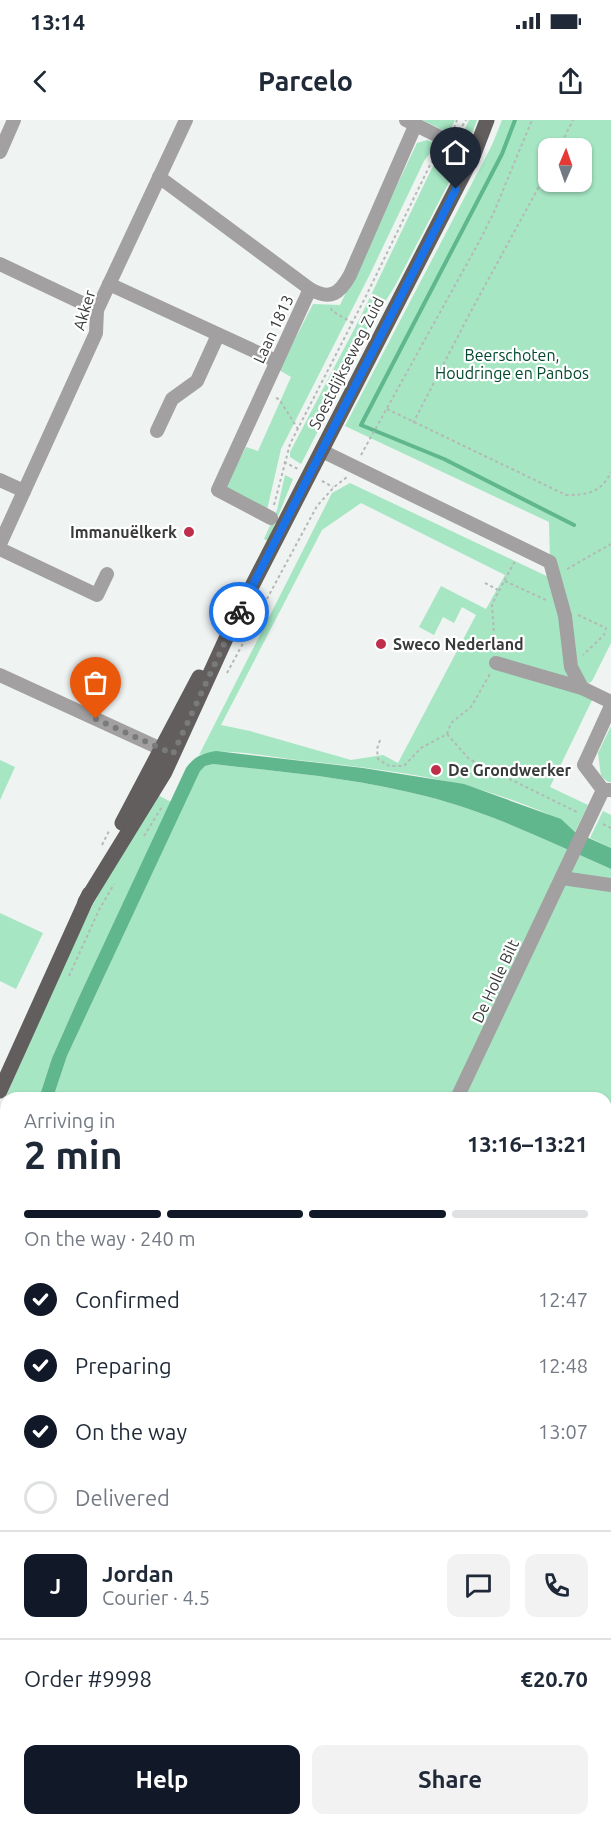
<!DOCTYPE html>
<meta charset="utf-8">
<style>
:root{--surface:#fff;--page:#f2f2f3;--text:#1f2937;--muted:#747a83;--line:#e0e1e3;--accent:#111827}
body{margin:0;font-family:Ubuntu,sans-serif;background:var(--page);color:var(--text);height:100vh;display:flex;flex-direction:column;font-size:22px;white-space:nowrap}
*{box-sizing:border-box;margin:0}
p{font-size:20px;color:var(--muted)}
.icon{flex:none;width:33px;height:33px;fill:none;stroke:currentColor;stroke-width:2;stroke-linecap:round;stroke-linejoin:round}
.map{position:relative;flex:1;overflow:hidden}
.side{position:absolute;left:0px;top:972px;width:612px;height:734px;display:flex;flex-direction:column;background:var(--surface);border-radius:18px 18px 0 0;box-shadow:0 2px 4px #0004}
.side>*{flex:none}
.needle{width:39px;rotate:2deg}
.fabs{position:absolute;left:538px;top:18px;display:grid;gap:12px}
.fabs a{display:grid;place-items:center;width:54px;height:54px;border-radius:12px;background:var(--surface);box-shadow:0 2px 4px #0004;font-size:30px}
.pin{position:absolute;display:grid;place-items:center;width:51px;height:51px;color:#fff;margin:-62px -26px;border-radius:50% 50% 50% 0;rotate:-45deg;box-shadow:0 0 6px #0007}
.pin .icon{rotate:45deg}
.courier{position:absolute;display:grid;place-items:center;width:60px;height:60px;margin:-30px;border:4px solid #1a73e8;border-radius:50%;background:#fff;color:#222;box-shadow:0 2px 8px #0007}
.overview em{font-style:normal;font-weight:600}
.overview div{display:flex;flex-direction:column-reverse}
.overview{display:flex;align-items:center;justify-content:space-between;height:102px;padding:0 24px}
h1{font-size:39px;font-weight:600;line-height:45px}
.bar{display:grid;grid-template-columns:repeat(4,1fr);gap:9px 6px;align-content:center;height:72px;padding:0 24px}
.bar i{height:8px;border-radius:4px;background:var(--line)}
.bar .selected{background:var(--accent)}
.bar p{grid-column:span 4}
.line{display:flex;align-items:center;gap:15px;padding:0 24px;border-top:2px solid var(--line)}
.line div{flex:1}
.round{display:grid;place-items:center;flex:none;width:63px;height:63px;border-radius:12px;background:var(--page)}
ol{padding:0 24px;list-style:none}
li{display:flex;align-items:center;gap:18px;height:66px}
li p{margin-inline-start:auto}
li .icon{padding:6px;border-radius:50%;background:var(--accent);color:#fff;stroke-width:4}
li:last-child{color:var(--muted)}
li i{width:33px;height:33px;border:3px solid var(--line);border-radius:50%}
.cta{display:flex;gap:12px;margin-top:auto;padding:12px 24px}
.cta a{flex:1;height:69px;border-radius:12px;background:var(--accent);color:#fff;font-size:24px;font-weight:600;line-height:69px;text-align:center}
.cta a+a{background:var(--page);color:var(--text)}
.status{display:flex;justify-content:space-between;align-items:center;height:42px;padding:0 30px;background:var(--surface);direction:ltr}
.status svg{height:16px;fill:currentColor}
header{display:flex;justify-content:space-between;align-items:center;height:78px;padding:0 24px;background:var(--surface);font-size:27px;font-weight:600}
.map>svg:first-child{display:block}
</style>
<div class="status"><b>13:14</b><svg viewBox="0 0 49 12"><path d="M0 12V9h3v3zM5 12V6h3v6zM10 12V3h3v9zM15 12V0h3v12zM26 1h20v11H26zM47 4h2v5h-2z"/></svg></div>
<header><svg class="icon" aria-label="back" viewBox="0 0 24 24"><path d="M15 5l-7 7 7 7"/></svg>Parcelo<svg class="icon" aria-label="share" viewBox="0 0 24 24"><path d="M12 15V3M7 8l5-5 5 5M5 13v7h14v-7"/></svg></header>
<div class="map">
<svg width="611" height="1705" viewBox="0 0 611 1705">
<rect width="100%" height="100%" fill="#eff3f1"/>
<g fill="#a6e6c3" fill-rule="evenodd">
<polygon points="422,0 455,0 449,13"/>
<polygon points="469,0 477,0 471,17 459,15 465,9"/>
<path d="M502,0H611V523L592,561L582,568L595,574L550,667L588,685L575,712C558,697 544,692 523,684C448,655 369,648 289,639C263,636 223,627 199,635L332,373L350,363L555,460L550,442L549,402L345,306L492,25ZM549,28H582V62H549ZM361,383L505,455L486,489L441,466L419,507L434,515L443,497L454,503L462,487L476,495L398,643L383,635L351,640L250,611L221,605L322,410Z"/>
<polygon points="427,20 437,24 424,41 370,154 281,329 267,390 225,367 246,327 258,331 291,257 279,250 313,184 340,185 417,23"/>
<polygon points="447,28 456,42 456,49 395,166 371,204 359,219 342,253 335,278 301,344 290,337 290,332 360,198 432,48"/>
<polygon points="285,355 293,359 268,421 264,419 277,390"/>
<polygon points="611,606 611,662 608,662 601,656 598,633"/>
<polygon points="0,640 15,647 0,680"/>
<path d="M213,644C284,652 355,658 425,676C490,692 550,722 611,749V1575L606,1573V978H53L67,936L200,650L205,646Z"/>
<polygon points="156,674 171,682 79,877 52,938 39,978 6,978 6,1082 0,1100 0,991 48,879 88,794 120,732"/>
<polygon points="603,691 611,695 611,728 590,718"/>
<polygon points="0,793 43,813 16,869 0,861"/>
<polygon points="6,1124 6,1339 0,1337 0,1142"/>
<polygon points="0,1386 6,1388 6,1700 348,1700 345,1705 0,1705"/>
</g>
<g fill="#61b78d">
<path d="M216,631L363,648L464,664L561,699L575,712L611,728V749C550,722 490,692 425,676C355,658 284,652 213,644L205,646L200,651L67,936L53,978H39L52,938L79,877L186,648C194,637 202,633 216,631Z"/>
<polygon points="6,1082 6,1124 0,1142 0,1100"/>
</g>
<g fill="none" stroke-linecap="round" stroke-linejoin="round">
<polyline stroke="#61b78d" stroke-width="4" points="515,0 502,34 361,305 444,339 574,405"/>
<g stroke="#b4b8b6" stroke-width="2" stroke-dasharray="3 3" stroke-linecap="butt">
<polyline points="454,8 457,0"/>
<polyline points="459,11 466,0"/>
<polyline points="559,28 573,0"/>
<polyline points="331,188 332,191 353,203"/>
<polyline points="276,278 279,279 298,309"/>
<path d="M387,289L566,375C587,375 601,373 611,352"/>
<polyline points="413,303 470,193 549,48"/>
<polyline points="361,335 479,122 494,92 532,0"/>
<polyline points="284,342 298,349"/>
<polyline points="322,361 333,367"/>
<polyline points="274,385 290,324 365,178 430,45 440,31"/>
<polyline points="567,449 611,424"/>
<polyline points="505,461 546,480"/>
<polyline points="485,463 500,471"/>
<polyline points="578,495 606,508 604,515 583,535"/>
<polyline points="495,529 492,484 516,439"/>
<polyline points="227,553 317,386 334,367 347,357"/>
<polyline points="447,614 451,603 471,587 490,554"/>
<polyline points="380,620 377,629 378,639 389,646 404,646 421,628 447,614 469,639 579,693"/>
<polyline points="603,704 611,708"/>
<polyline points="144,716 163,685"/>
<polyline points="102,725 110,709"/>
<polyline points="69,856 99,790 114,764"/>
<polyline points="0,1037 6,1005"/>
</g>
<g stroke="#a2a0a1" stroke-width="14">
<polyline points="406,0 474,34"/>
<polyline points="0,32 14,0"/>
<polyline points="159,57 310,169"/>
<polyline points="0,144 97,190"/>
<polyline points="109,164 276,241"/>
<polyline points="157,311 172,279 197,261 218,215"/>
<polyline points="322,331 550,442 565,496 571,547 582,568 611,582"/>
<polyline points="0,360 24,371"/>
<path d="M271,398L218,370L310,169C331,181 340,173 350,155L415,6"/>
<polyline points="0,424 96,213 97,190 186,0"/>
<polyline points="0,429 97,475 107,454"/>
<polyline points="496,543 582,568"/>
<polyline points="0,555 170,633"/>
<polyline points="611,586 584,645 603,670 611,670"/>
<polyline points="562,758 611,765"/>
<polyline points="457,978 603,670"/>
<polyline points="0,1368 6,1369"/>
<polyline points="606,1589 611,1591"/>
</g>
<g stroke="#625e5e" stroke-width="15">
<polyline points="122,703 199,557"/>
<polyline points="85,782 165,652 234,501 474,34 487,0"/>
<polyline points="0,971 89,774"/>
</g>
</g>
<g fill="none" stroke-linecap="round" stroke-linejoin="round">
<polyline stroke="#797b7a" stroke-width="6" stroke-dasharray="0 10.8" points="96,599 173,634 239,492"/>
<polyline stroke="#1a73e8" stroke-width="8" points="239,492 456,69"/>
</g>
<g fill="#bf2e4b" stroke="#fff" stroke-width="2">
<circle cx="189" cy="412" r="6"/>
<circle cx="381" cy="524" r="6"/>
<circle cx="436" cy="650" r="6"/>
</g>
<g text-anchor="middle" stroke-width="4.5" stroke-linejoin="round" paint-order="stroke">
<g font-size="16" fill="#393b3a" stroke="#fff">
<text transform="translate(84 190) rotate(-73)" y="6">Akker</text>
<text transform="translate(273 209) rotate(-65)" y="6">Laan 1813</text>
<text transform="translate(346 243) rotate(-63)" y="6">Soestdijkseweg Zuid</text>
<text transform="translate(495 861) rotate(-65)" y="6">De Holle Bilt</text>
</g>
<g font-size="16" fill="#00492e" stroke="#fff">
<text x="512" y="241">Beerschoten,<tspan x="512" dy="18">Houdringe en Panbos</tspan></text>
</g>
<g font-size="16" font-weight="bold" fill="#393b3a" stroke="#fff" text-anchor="start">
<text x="177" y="418" text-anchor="end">Immanuëlkerk</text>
<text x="393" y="530">Sweco Nederland</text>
<text x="448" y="656">De Grondwerker</text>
</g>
</g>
</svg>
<div class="fabs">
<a><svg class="needle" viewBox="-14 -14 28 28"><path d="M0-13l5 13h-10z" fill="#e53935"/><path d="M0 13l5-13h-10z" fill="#747a83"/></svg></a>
</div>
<div class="pin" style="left:96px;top:599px;background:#ea580c"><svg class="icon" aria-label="bag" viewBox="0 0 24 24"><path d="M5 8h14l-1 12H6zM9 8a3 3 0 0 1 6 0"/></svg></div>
<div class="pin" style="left:456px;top:69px;background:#1f2937"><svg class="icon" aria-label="home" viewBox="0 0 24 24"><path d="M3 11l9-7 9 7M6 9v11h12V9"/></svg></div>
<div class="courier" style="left:239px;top:492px"><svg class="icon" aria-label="bike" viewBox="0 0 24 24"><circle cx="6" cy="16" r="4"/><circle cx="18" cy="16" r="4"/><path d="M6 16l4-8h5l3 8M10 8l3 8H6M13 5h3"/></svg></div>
<section class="side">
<div class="overview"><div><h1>2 min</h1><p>Arriving in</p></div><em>13:16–13:21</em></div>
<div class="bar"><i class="selected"></i><i class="selected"></i><i class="selected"></i><i></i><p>On the way · 240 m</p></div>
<ol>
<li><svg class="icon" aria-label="check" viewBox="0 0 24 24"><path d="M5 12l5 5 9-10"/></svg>Confirmed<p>12:47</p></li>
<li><svg class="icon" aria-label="check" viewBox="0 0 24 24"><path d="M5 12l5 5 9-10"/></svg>Preparing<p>12:48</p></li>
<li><svg class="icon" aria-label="check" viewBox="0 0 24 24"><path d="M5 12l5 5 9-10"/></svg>On the way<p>13:07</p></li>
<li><i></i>Delivered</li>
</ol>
<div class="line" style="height:108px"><b class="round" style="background:var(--accent);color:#fff">J</b><div><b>Jordan</b><p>Courier · 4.5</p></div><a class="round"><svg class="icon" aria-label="chat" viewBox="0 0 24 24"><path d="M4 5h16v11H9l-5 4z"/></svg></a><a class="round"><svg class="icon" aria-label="phone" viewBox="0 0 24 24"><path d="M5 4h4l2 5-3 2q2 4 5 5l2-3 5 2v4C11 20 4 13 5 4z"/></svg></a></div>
<div class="line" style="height:78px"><div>Order #9998</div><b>€20.70</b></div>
<div class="cta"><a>Help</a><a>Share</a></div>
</section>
</div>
